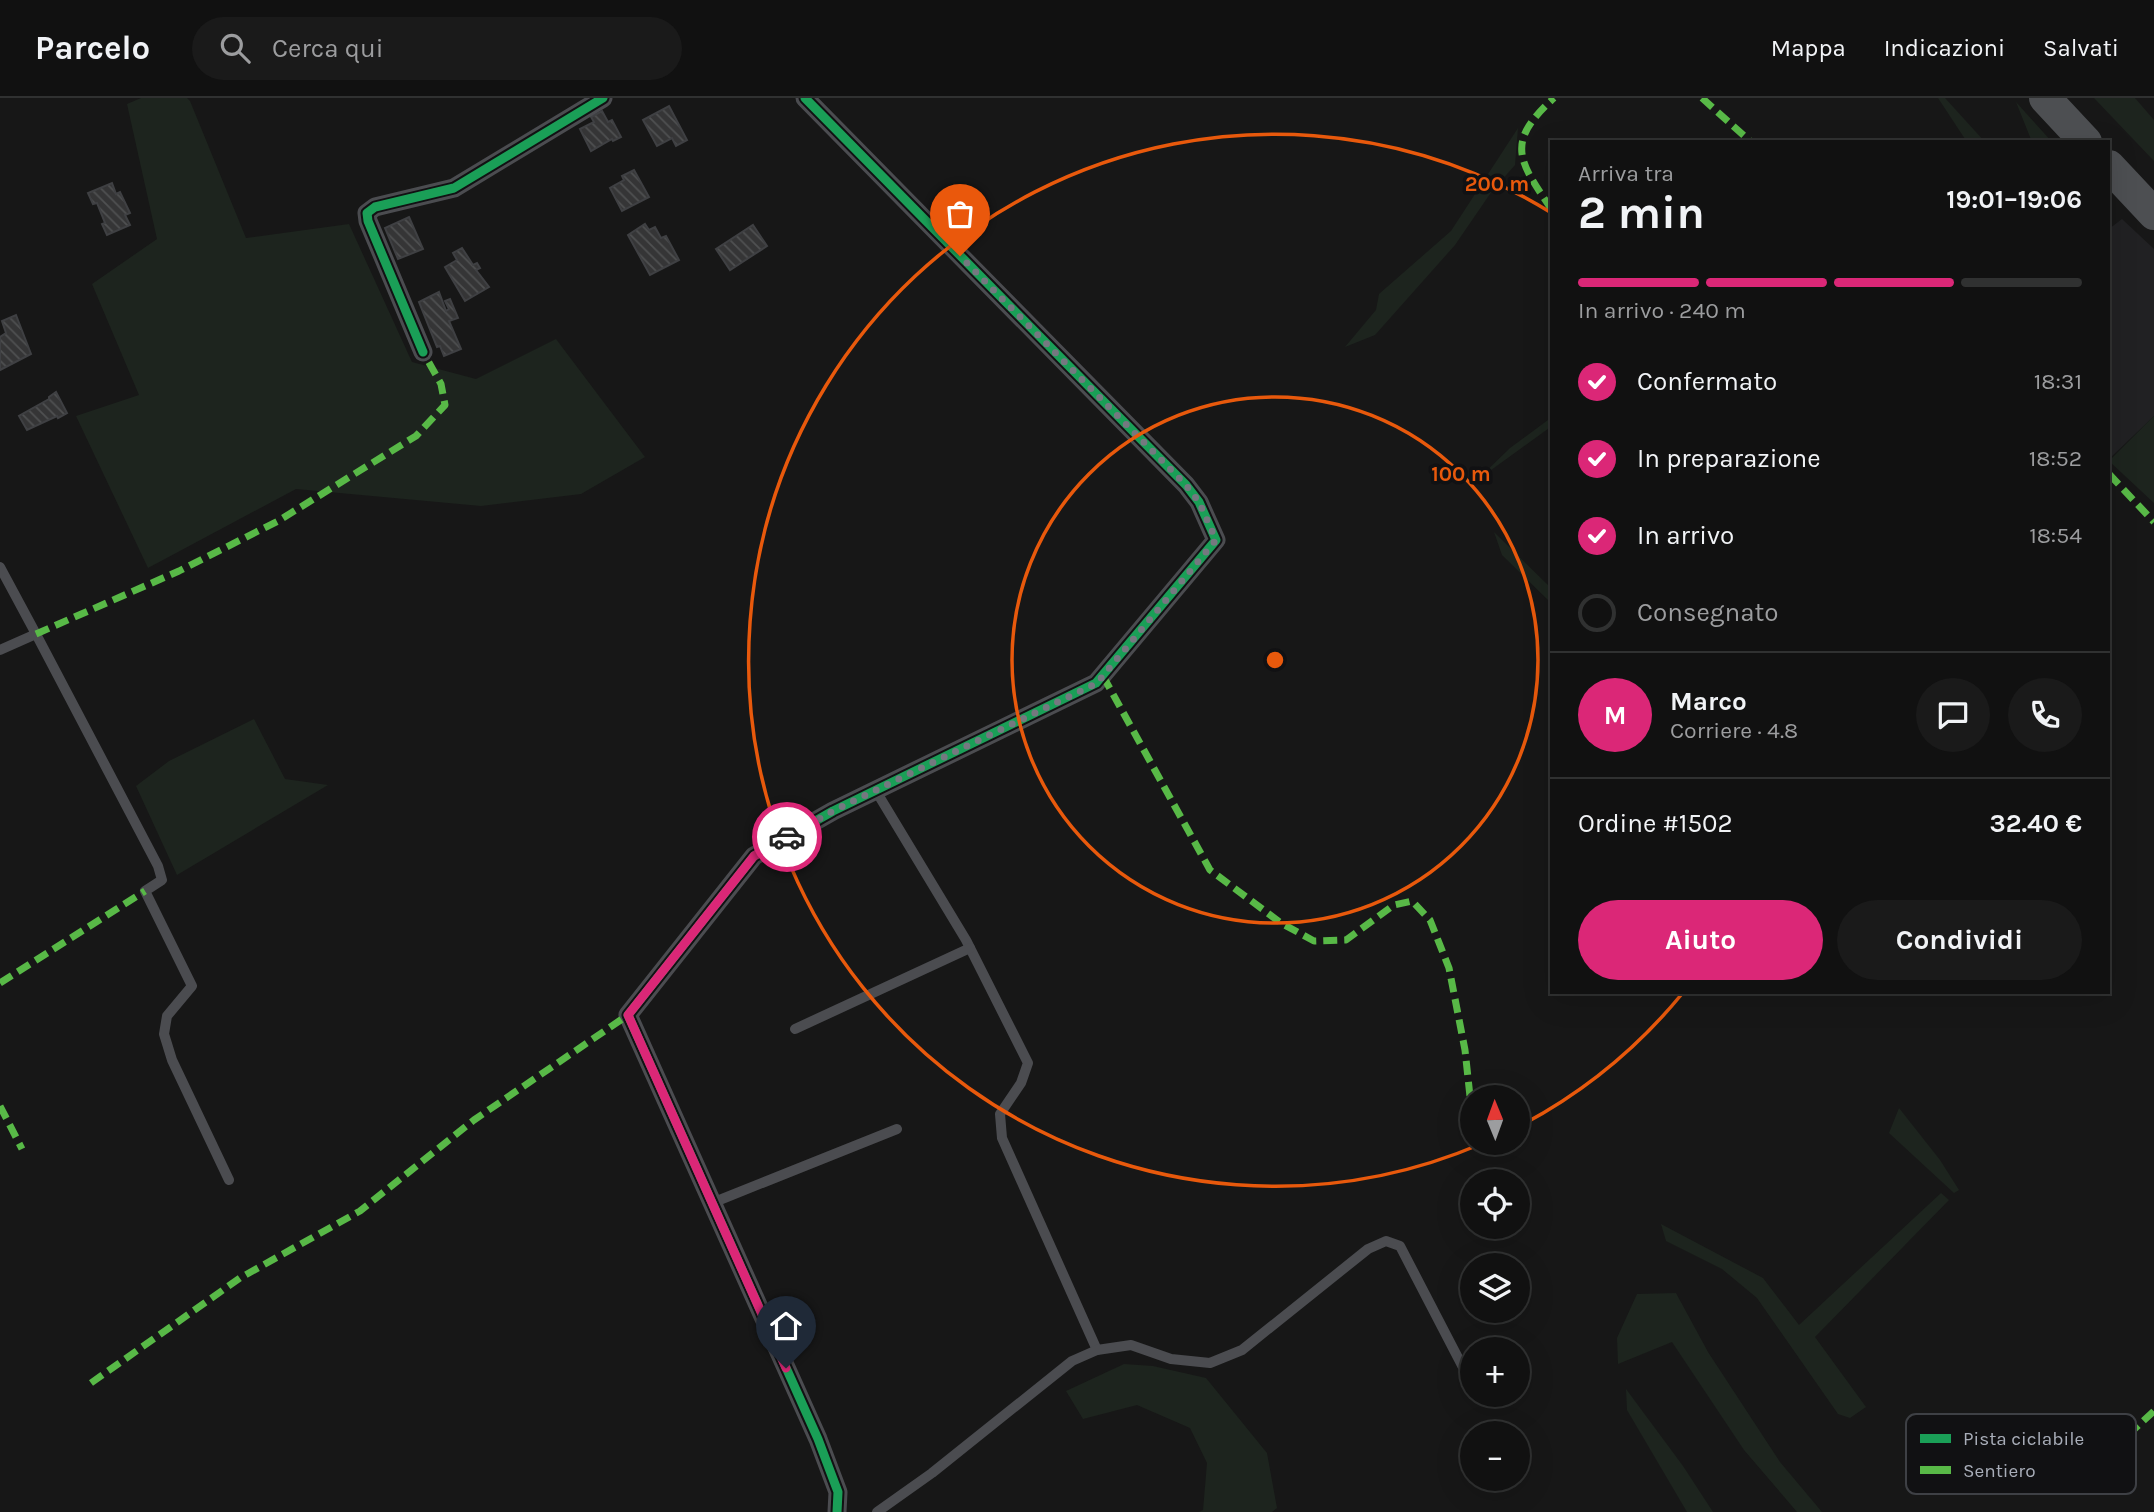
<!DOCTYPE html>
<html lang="it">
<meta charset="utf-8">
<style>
:root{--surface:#111;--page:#1a1a1a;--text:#f1f3f6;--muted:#9c9d9f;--line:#303131;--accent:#db2777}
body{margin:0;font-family:Karla,sans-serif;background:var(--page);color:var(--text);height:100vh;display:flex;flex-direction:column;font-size:26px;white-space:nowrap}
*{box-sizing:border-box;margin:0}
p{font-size:23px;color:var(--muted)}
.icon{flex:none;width:38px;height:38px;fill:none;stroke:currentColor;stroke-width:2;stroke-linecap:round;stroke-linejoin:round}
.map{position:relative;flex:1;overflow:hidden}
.panel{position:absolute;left:1550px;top:42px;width:560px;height:854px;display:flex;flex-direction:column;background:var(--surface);border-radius:0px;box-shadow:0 7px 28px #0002,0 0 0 2px var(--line)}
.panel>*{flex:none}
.needle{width:46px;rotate:359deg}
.fabs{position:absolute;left:1460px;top:987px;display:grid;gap:14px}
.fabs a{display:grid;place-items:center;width:70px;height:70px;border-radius:50%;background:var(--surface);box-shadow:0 7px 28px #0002,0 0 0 2px var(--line);font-size:35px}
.pin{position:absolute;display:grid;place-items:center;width:60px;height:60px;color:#fff;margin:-72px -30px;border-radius:50% 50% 50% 0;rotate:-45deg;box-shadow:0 0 7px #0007}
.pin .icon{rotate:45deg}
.courier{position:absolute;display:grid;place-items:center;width:70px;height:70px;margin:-35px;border:5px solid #db2777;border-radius:50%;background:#fff;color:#222;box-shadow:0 2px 9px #0007}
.headline em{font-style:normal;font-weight:700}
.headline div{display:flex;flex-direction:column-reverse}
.headline{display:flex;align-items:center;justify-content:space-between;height:119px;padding:0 28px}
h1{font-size:46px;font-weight:700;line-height:52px}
.bar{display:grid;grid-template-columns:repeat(4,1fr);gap:10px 7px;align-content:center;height:84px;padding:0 28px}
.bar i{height:9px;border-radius:5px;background:var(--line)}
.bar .on{background:var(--accent)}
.bar p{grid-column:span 4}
.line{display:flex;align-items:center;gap:18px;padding:0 28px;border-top:2px solid var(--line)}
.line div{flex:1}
.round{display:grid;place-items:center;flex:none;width:74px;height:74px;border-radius:37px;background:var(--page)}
ol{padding:0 28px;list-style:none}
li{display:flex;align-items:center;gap:21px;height:77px}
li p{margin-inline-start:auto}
li .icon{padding:7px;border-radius:50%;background:var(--accent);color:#fff;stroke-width:4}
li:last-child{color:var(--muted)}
li i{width:38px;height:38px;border:4px solid var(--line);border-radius:50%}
.cta{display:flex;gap:14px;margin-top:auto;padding:14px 28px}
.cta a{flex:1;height:80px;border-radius:42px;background:var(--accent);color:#fff;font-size:28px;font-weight:700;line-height:80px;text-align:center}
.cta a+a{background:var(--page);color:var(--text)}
header{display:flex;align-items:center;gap:42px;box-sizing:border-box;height:98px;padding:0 35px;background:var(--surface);border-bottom:2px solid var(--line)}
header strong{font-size:33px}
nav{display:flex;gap:38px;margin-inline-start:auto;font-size:24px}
.search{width:490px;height:63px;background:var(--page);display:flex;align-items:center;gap:18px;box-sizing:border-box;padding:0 24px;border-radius:38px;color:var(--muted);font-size:26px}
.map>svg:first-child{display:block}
</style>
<header>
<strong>Parcelo</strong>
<div class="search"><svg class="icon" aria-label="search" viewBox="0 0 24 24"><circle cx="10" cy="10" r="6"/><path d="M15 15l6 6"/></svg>Cerca qui</div>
<nav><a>Mappa</a><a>Indicazioni</a><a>Salvati</a></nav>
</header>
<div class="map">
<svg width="2154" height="1414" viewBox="0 0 2154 1414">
<defs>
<pattern id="building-back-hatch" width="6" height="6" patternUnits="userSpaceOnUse" patternTransform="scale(1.75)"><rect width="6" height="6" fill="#353536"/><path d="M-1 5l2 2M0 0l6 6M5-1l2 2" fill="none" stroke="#4f5051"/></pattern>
</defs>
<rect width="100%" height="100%" fill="#171717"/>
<polygon fill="#212123" points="2122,121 2154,151 2154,318 2109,361 2109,131"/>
<g fill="#1d241e">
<polygon points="141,0 187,0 190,3 246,140 349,126 412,264 476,281 556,241 645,359 581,396 481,408 296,391 148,470 76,318 139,297 92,186 157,141 127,6"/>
<polygon points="1938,0 1945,0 1985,44 1967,44"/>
<polygon points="2094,0 2135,0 2154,22 2154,63"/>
<polygon points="2016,4 2052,44 2032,44"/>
<polygon points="1518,30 1515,67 1492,93 1455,147 1375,237 1345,249 1376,212 1379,196 1451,133"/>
<polygon points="2154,318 2154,405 2109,363"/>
<polygon points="1552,319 1552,328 1476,383 1510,350"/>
<polygon points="1494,434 1552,491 1552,506 1502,457"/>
<polygon points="254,621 285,681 328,687 177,777 136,688 169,663"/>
<polygon points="1899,1010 1940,1062 1959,1092 1954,1095 1889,1035"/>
<polygon points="1941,1095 1949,1102 1815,1239 1866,1309 1850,1320 1838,1316 1757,1200 1722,1171 1666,1143 1661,1126 1763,1180 1799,1227"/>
<polygon points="1676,1195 1708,1254 1780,1364 1822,1414 1797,1414 1744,1352 1672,1244 1618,1266 1617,1240 1637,1196"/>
<polygon points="1124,1266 1153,1268 1206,1280 1267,1355 1277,1410 1272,1414 1199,1414 1203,1412 1207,1365 1190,1330 1137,1307 1083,1321 1066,1293"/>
<polygon points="1626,1291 1683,1368 1713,1414 1687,1414 1627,1312"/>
</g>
<g fill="url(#building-back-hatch)" stroke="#3f4043" stroke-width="2">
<polygon points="669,8 687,42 676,48 672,40 657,48 643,22"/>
<polygon points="602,13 608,24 612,22 621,39 613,43 612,41 591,53 580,31 594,24 591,19"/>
<polygon points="634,72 649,99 622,113 610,90 624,82 622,78"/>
<polygon points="112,85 116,96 120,94 130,115 125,117 130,127 107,137 102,126 105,125 97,105 93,106 88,95"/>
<polygon points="409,119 423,151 398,161 385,130"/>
<polygon points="645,126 649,132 655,129 661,140 666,138 679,162 650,177 628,137"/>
<polygon points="753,127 767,148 730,172 716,151"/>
<polygon points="462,150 473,167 477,165 480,170 476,172 489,189 465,203 445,169 457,162 453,155"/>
<polygon points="439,194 446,213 449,211 445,203 450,201 458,220 449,223 461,251 444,258 440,248 437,249 419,204"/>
<polygon points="16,217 31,256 0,272 0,239 6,235 2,223"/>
<polygon points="56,294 67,315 58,320 57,318 27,332 19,318 49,301 49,299"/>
</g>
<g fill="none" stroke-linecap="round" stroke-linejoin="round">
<g stroke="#4b4c50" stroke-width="10">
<polyline points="0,469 36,536 0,552"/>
<polyline points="36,536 158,768 162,782 145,793 192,888 167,918 164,936 172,962 229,1082"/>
<polyline points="876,693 966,842 1028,965 1021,985 1000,1016 1002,1040 1097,1252"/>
<polyline points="795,931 970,850"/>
<polyline points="712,1105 897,1031"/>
<polyline points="877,1414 932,1375 1072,1263 1097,1252 1131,1247 1171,1261 1210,1265 1242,1252 1368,1151 1386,1143 1400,1148 1468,1279"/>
</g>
<g stroke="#4b4c50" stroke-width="19">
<polyline points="805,0 1186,387 1199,404 1216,442 1096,585 833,713 754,758 628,917 818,1341 838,1394 837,1414"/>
<polyline points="423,254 368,123 367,115 375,109 454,90 603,0"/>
</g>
<g stroke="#4d4f52" stroke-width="32">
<polyline points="2045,0 2086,44"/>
<polyline points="2109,68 2154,116"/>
</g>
<g stroke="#58b947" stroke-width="7" stroke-dasharray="14 7" stroke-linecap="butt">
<polyline points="1702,0 1751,44"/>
<path d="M1552,112C1519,63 1504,45 1554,0"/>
<polyline points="2109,376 2154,424"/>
<polyline points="36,536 179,473 278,423 416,338 445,307 441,286 423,254"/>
<polyline points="1103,578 1210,772 1281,825 1314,843 1346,842 1394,807 1412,803 1430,822 1449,870 1465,952 1472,1017"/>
<polyline points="0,885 145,793"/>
<polyline points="0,1008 22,1051"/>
<polyline points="91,1285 240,1180 360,1113 474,1022 628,917"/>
<polyline points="2128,1337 2154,1313"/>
</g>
<defs>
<g id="cycleway">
<polyline points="805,0 1186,387 1199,404 1216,442 1096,585 833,713 754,758 628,917 818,1341 838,1394 837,1414"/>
<polyline points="423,254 368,123 367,115 375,109 454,90 603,0"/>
</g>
</defs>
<use href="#cycleway" stroke="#111113" stroke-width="13"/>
<use href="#cycleway" stroke="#1a9f57" stroke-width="9"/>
</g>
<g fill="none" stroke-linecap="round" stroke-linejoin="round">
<polyline stroke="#757880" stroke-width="7" stroke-dasharray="0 12.6" points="787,739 833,713 1097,585 1216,442 1199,404 1186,387 960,158"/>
<polyline stroke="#db2777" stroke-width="9" points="786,1270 628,917 754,758 787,739"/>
</g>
<g fill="none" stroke="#e8590c" stroke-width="3.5">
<circle cx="1275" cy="562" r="263"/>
<path d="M1681 897A526 526 0 0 1 1518 1029M1481 1046A526 526 0 1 1 1550 114"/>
</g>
<rect x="1906" y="1316" width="230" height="80" rx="10" fill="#111113" stroke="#3e4045" stroke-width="2"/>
<rect x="1920" y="1336" width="31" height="9" fill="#1a9f57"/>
<rect x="1920" y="1368" width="31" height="8" fill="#58b947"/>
<g font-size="19" fill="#a8adb8">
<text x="1963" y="1347">Pista ciclabile</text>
<text x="1963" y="1379">Sentiero</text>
</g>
<circle cx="1275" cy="562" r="10" fill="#e8590c" stroke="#111113" stroke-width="3.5"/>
<g font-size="21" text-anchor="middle" font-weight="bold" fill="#e8590c" stroke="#111113" stroke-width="7" stroke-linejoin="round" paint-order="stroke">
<text x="1497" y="93">200 m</text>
<text x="1461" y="383">100 m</text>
</g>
</svg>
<div class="fabs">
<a><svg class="needle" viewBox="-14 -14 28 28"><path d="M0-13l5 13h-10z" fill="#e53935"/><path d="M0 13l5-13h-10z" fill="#9c9d9f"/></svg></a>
<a><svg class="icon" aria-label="locate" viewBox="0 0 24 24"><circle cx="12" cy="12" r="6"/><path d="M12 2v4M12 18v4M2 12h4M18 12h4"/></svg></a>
<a><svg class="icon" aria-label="layers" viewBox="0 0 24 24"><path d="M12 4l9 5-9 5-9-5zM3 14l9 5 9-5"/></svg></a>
<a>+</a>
<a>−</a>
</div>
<div class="pin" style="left:960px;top:158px;background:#ea580c"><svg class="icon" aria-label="bag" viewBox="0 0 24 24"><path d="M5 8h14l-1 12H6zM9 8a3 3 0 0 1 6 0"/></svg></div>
<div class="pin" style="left:786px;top:1270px;background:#1f2937"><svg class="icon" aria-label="home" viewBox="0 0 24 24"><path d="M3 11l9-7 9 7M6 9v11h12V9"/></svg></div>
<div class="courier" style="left:787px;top:739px"><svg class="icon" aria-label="car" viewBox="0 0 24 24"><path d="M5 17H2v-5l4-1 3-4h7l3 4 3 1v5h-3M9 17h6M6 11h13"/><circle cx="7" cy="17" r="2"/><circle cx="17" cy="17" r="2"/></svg></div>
<section class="panel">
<div class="headline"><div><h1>2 min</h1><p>Arriva tra</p></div><em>19:01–19:06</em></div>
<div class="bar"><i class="on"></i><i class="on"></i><i class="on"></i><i></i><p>In arrivo · 240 m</p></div>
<ol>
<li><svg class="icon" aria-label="check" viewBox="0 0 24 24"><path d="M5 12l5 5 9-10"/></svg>Confermato<p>18:31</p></li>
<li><svg class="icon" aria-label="check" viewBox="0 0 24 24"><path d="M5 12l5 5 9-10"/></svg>In preparazione<p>18:52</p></li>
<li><svg class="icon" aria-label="check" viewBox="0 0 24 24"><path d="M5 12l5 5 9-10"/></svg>In arrivo<p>18:54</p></li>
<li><i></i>Consegnato</li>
</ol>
<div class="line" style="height:126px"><b class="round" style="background:var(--accent);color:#fff">M</b><div><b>Marco</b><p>Corriere · 4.8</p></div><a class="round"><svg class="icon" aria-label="chat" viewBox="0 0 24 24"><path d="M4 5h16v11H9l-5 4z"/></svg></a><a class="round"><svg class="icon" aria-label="phone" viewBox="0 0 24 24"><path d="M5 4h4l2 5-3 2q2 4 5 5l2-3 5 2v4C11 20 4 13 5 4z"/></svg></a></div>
<div class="line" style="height:91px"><div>Ordine #1502</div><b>32.40 €</b></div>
<div class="cta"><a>Aiuto</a><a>Condividi</a></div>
</section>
</div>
